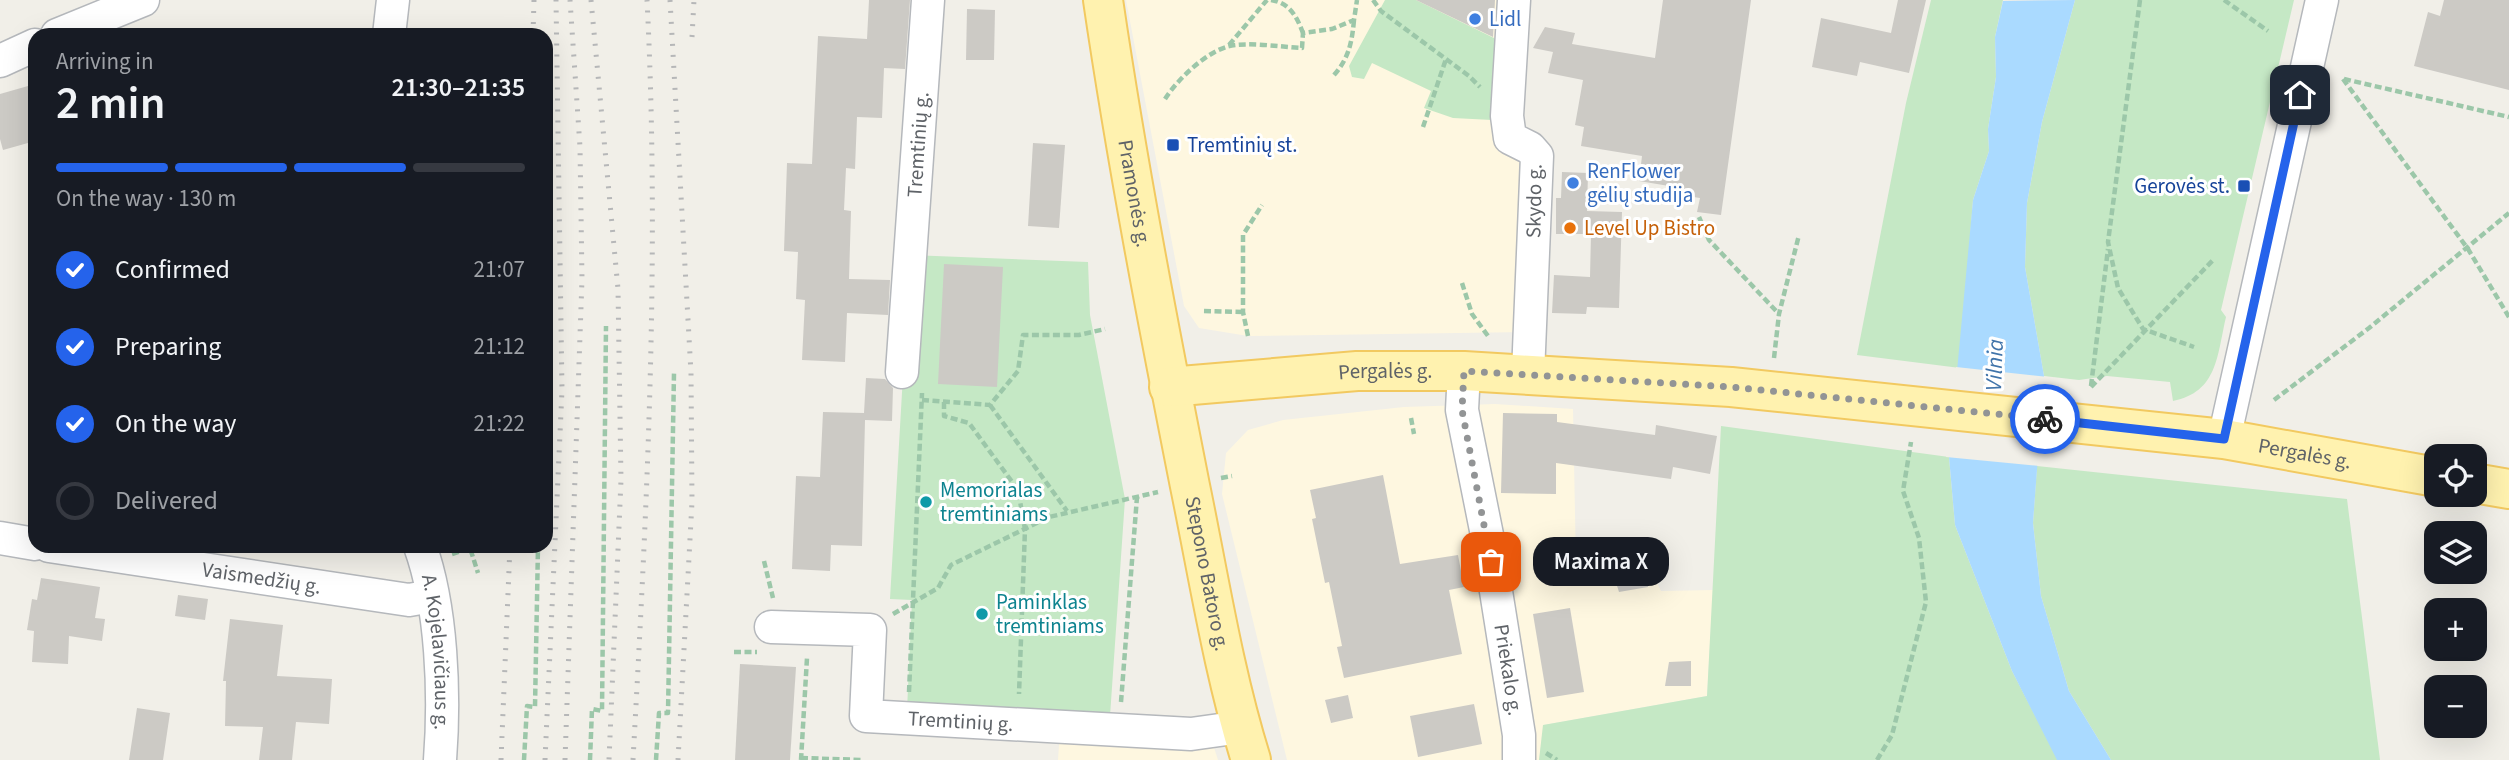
<!DOCTYPE html>
<meta charset="utf-8">
<style>
:root{--surface:#171b24;--page:#242831;--text:#f1f3f6;--muted:#9ea1a6;--line:#363941;--accent:#2563eb}
body{margin:0;font-family:"Source Sans 3",sans-serif;background:var(--page);color:var(--text);height:100vh;display:flex;flex-direction:column;font-size:26px;white-space:nowrap}
*{box-sizing:border-box;margin:0}
p{font-size:23px;color:var(--muted)}
.icon{flex:none;width:38px;height:38px;fill:none;stroke:currentColor;stroke-width:2;stroke-linecap:round;stroke-linejoin:round}
.map{position:relative;flex:1;overflow:hidden}
.drawer{position:absolute;left:28px;top:28px;width:525px;height:525px;display:flex;flex-direction:column;background:var(--surface);border-radius:21px;box-shadow:0 7px 28px #0002}
.drawer>*{flex:none}
.controls{position:absolute;left:2424px;top:444px;display:grid;gap:14px}
.controls a{display:grid;place-items:center;width:63px;height:63px;border-radius:14px;background:var(--surface);box-shadow:0 7px 28px #0002;font-size:35px}
.pin{position:absolute;display:grid;place-items:center;width:60px;height:60px;color:#fff;margin:-30px;border-radius:14px;box-shadow:0 4px 10px #0006}
.courier{position:absolute;display:grid;place-items:center;width:70px;height:70px;margin:-35px;border:5px solid #2563eb;border-radius:50%;background:#fff;color:#222;box-shadow:0 2px 9px #0007}
.bubble{position:absolute;height:49px;border-radius:21px;background:var(--surface);box-shadow:0 7px 28px #0002;font-size:23px;font-weight:600;line-height:49px;text-align:center}
.summary em{font-style:normal;font-weight:600}
.summary div{display:flex;flex-direction:column-reverse}
.summary{display:flex;align-items:center;justify-content:space-between;height:119px;padding:0 28px}
h1{font-size:46px;font-weight:600;line-height:52px}
.bar{display:grid;grid-template-columns:repeat(4,1fr);gap:10px 7px;align-content:center;height:84px;padding:0 28px}
.bar i{height:9px;border-radius:5px;background:var(--line)}
.bar .on{background:var(--accent)}
.bar p{grid-column:span 4}
ol{padding:0 28px;list-style:none}
li{display:flex;align-items:center;gap:21px;height:77px}
li p{margin-inline-start:auto}
li .icon{padding:7px;border-radius:50%;background:var(--accent);color:#fff;stroke-width:4}
li:last-child{color:var(--muted)}
li i{width:38px;height:38px;border:4px solid var(--line);border-radius:50%}
.map>svg:first-child{display:block}
</style>
<div class="map">
<svg width="2509" height="760" viewBox="0 0 2509 760">
<rect width="100%" height="100%" fill="#f1efe8"/>
<g fill="#fef7e0">
<polygon points="1126,0 1514,0 1510,82 1530,148 1529,332 1248,336 1199,328 1184,306"/>
<polygon points="1495,404 1573,409 1576,565 1643,555 1661,591 1713,590 1707,696 1544,725 1539,760 1287,760 1222,494 1226,453 1248,430 1283,420 1404,407"/>
<polygon points="1061,715 1205,719 1218,760 1058,760"/>
</g>
<g fill="#c5e8c5">
<polygon points="1385,0 1416,0 1494,38 1497,52 1492,120 1453,118 1424,108 1431,91 1372,63 1364,79 1352,77 1349,66"/>
<polygon points="1931,0 2003,0 1995,37 1996,77 1988,129 1989,151 1973,200 1960,368 1857,355 1906,103"/>
<path d="M2075,0H2294L2221,310L2226,317C2217,355 2218,392 2173,401L2170,382L2107,376L2079,380L2044,376L2025,267L2027,203L2042,122Z"/>
<polygon points="910,255 1088,262 1090,315 1125,499 1110,716 907,710 912,600 890,599"/>
<polygon points="1721,426 1949,457 1955,525 2012,671 2058,760 1539,760 1543,725 1707,696"/>
<polygon points="2037,466 2347,499 2380,760 2111,760 2069,691 2041,596 2033,523"/>
</g>
<polygon fill="#aadaff" points="2075,0 2042,122 2027,203 2025,267 2044,376 2033,523 2041,596 2069,691 2111,760 2057,760 2012,671 1955,525 1949,457 1973,200 1989,151 1988,129 1996,77 1995,37 2003,1"/>
<polygon fill="#f1efe8" points="1956,367 2048,377 2040,466 1946,457"/>
<g fill="#cccac5">
<polygon points="869,0 910,0 905,69 884,68 882,118 857,117 855,169 846,168 844,210 851,211 849,279 890,280 888,315 847,313 845,362 802,360 805,300 796,299 798,252 784,251 787,163 812,164 818,36 867,39"/>
<polygon points="1416,0 1495,0 1493,37"/>
<polygon points="1663,0 1751,0 1721,215 1697,212 1700,198 1674,194 1675,187 1639,181 1642,156 1581,146 1584,127 1575,125 1583,80 1548,73 1553,52 1533,48 1545,27 1575,33 1572,44 1655,58"/>
<polygon points="1898,0 1926,0 1909,73 1860,62 1857,76 1812,67 1821,18 1891,33"/>
<polygon points="2444,0 2509,0 2509,90 2414,66 2428,12 2440,16"/>
<polygon points="967,9 995,10 994,60 966,60"/>
<polygon points="35,84 35,141 3,150 0,139 0,94"/>
<polygon points="1033,143 1065,145 1059,228 1028,226"/>
<polygon points="1562,172 1588,173 1587,211 1622,212 1619,308 1587,307 1586,314 1552,313 1554,275 1590,277 1591,234 1556,234 1556,198 1561,198"/>
<polygon points="944,264 1003,267 997,387 938,384"/>
<polygon points="866,378 885,379 893,388 892,421 865,420 862,546 831,545 830,571 792,569 796,476 820,477 823,412 864,413"/>
<polygon points="1503,413 1557,414 1557,422 1655,435 1656,425 1717,436 1710,474 1673,467 1671,479 1556,463 1556,494 1501,493"/>
<polygon points="1383,475 1400,564 1458,555 1464,587 1449,590 1462,654 1344,678 1337,647 1342,646 1329,582 1325,583 1312,519 1316,518 1310,490"/>
<polygon points="1638,540 1648,587 1619,592 1603,542"/>
<polygon points="41,578 100,587 95,618 105,619 102,641 69,636 68,664 32,662 34,631 27,630 32,599 37,600"/>
<polygon points="178,595 208,599 205,620 175,616"/>
<polygon points="1570,608 1584,692 1547,698 1533,614"/>
<polygon points="230,619 283,625 277,676 332,679 329,724 296,722 292,760 259,760 263,727 225,726 226,681 223,681"/>
<polygon points="1691,661 1691,686 1665,686 1669,662"/>
<polygon points="740,664 796,667 790,760 735,760"/>
<polygon points="1348,695 1353,718 1331,723 1325,700"/>
<polygon points="1474,704 1482,744 1418,757 1410,716"/>
<polygon points="137,708 170,713 163,760 129,760"/>
</g>
<g fill="none" stroke-linecap="round" stroke-linejoin="round">
<defs>
<g id="street">
<polyline points="1514,0 1507,116 1510,138 1530,148 1537,156 1528,374"/>
<polyline points="57,35 143,0"/>
<polyline points="389,35 393,0"/>
<polyline points="0,61 35,45"/>
<path id="s1" d="M1464,371L1462,410L1487,535L1519,735V760"/>
<path id="s2" d="M902,372L928,0"/>
<polyline points="2224,439 2322,0"/>
<polyline points="0,538 35,544"/>
<path id="s3" d="M49,546L409,600L432,596"/>
<path id="s4" d="M420,546C442,607 445,695 440,760"/>
<path id="s5" d="M771,627L870,630L866,716L1191,734L1241,727"/>
</g>
<g id="primary">
<path id="s6" d="M1103,0C1127,163 1158,324 1190,486C1209,578 1223,670 1251,760"/>
<path id="s7" d="M1169,387L1357,371H1464L1731,387L2224,439L2436,477"/>
<polyline points="2474,483 2509,489"/>
</g>
</defs>
<use href="#street" stroke="#b5b8bc" stroke-width="35"/>
<use href="#primary" stroke="#f2c960" stroke-width="42"/>
<g stroke="#9cc7a9" stroke-width="4.5" stroke-dasharray="7 3.5" stroke-linecap="butt">
<path d="M1271,0C1290,3 1297,17 1303,33"/>
<polyline points="1373,0 1381,11 1469,76 1480,87"/>
<polyline points="2140,0 2108,242 2118,288 2143,329 2194,347"/>
<polyline points="2224,0 2268,31"/>
<polyline points="1229,45 1267,0"/>
<path d="M1334,75C1349,58 1352,42 1354,20"/>
<polyline points="2343,79 2468,249 2509,317"/>
<polyline points="2344,79 2509,117"/>
<path d="M1165,99C1177,80 1204,54 1226,47C1244,41 1282,47 1302,48L1303,33L1332,29L1354,20L1357,0"/>
<polyline points="1423,127 1446,59"/>
<polyline points="1699,217 1709,240 1779,314"/>
<polyline points="1462,283 1472,314 1488,336"/>
<polyline points="1204,311 1243,312"/>
<polyline points="1248,336 1243,312 1243,235 1262,205"/>
<polyline points="1774,358 1779,314 1799,235"/>
<polyline points="2091,386 2108,249"/>
<polyline points="2091,387 2214,259"/>
<polyline points="922,400 990,405 1018,371 1023,335 1079,335 1105,329"/>
<polyline points="2274,400 2369,328 2509,213"/>
<polyline points="944,402 944,416 969,423 1018,490 1025,529 1019,694"/>
<polyline points="990,405 1067,511"/>
<polyline points="1411,418 1414,434"/>
<polyline points="1221,478 1232,476"/>
<polyline points="452,554 470,548 478,573"/>
<polyline points="764,561 773,598"/>
<polyline points="893,614 938,588 951,565 1049,517 1158,492"/>
<polyline points="734,652 757,652"/>
<polyline points="909,692 922,393"/>
<polyline points="1121,702 1137,497"/>
<polyline points="1546,753 1557,760"/>
<polyline points="801,758 863,760"/>
<polyline points="524,760 527,706 535,707 538,546"/>
<polyline points="590,760 592,709 602,711 606,326"/>
<polyline points="656,760 659,713 668,713 674,373"/>
<polyline points="801,760 807,658"/>
<polyline points="1877,760 1892,735 1926,602 1919,538 1903,491 1911,442"/>
</g>
<use href="#street" stroke="#fff" stroke-width="32"/>
<use href="#primary" stroke="#fff2af" stroke-width="38"/>
<g stroke="#b6b7b8" stroke-width="5" stroke-dasharray="2 9" stroke-linecap="butt">
<polyline points="591,0 618,289 621,480 609,760"/>
<polyline points="670,0 691,373 692,502 678,760"/>
<polyline points="533,35 534,0"/>
<polyline points="692,37 694,0"/>
<polyline points="501,760 510,546"/>
<polyline points="545,760 562,390 556,0"/>
<polyline points="565,760 582,279 580,147 570,0"/>
<path d="M633,760C647,507 660,254 647,0"/>
</g>
</g>
<g fill="none" stroke-linecap="round" stroke-linejoin="round">
<polyline stroke="#929495" stroke-width="7" stroke-dasharray="0 12.6" points="1491,562 1462,410 1464,371 1731,387 2045,419"/>
<polyline stroke="#2563eb" stroke-width="9" points="2045,419 2224,439 2300,95"/>
</g>
<g fill="#3f7fe0" stroke="#fff" stroke-width="2.5">
<circle cx="1475" cy="19" r="7"/>
<circle cx="1573" cy="183" r="7"/>
</g>
<g fill="#1a4fb4" stroke="#fff" stroke-width="2.5">
<rect x="1166" y="138" width="14" height="14" rx="3.5"/>
<rect x="2237" y="179" width="14" height="14" rx="3.5"/>
</g>
<circle fill="#e8710a" stroke="#fff" stroke-width="2.5" cx="1570" cy="228" r="7"/>
<g fill="#0f9aa8" stroke="#fff" stroke-width="2.5">
<circle cx="926" cy="502" r="7"/>
<circle cx="982" cy="614" r="7"/>
</g>
<g text-anchor="middle" stroke-width="6" stroke-linejoin="round" paint-order="stroke">
<g font-size="21" fill="#366cbe" stroke="#fff" text-anchor="start">
<text x="1489" y="26">Lidl</text>
<text x="1587" y="178">RenFlower<tspan x="1587" dy="24">gėlių studija</tspan></text>
</g>
<g font-size="21" fill="#5f6368" stroke="#fff">
<text dy="7" stroke="none"><textPath href="#s2" startOffset="228">Tremtinių g.</textPath></text>
<text dy="7" stroke="none"><textPath href="#s6" startOffset="196">Pramonės g.</textPath></text>
<text transform="translate(1534 201) rotate(-89)" y="7">Skydo g.</text>
<text dy="7" stroke="none"><textPath href="#s7" startOffset="217">Pergalės g.</textPath></text>
<text dy="7" stroke="none"><textPath href="#s7" startOffset="1141">Pergalės g.</textPath></text>
<text dy="7" stroke="none"><textPath href="#s6" startOffset="583">Stepono Batoro g.</textPath></text>
<text dy="7" stroke="none"><textPath href="#s3" startOffset="215">Vaismedžių g.</textPath></text>
<text dy="7" stroke="none"><textPath href="#s4" startOffset="108">A. Kojelavičiaus g.</textPath></text>
<text dy="7" stroke="none"><textPath href="#s1" startOffset="303">Priekalo g.</textPath></text>
<text dy="7" stroke="none"><textPath href="#s5" startOffset="280">Tremtinių g.</textPath></text>
</g>
<g font-size="21" fill="#164399" stroke="#fff" text-anchor="start">
<text x="1187" y="152">Tremtinių st.</text>
<text x="2230" y="193" text-anchor="end">Gerovės st.</text>
</g>
<g font-size="21" fill="#c56008" stroke="#fff" text-anchor="start">
<text x="1584" y="235">Level Up Bistro</text>
</g>
<g font-size="21" fill="#0d838f" stroke="#fff" text-anchor="start">
<text x="940" y="497">Memorialas<tspan x="940" dy="24">tremtiniams</tspan></text>
<text x="996" y="609">Paminklas<tspan x="996" dy="24">tremtiniams</tspan></text>
</g>
<g font-size="23" font-style="italic" fill="#4174aa" stroke="#fff">
<text transform="translate(1994 365) rotate(-88)" y="8">Vilnia</text>
</g>
</g>
</svg>
<div class="controls">
<a><svg class="icon" aria-label="locate" viewBox="0 0 24 24"><circle cx="12" cy="12" r="6"/><path d="M12 2v4M12 18v4M2 12h4M18 12h4"/></svg></a>
<a><svg class="icon" aria-label="layers" viewBox="0 0 24 24"><path d="M12 4l9 5-9 5-9-5zM3 14l9 5 9-5"/></svg></a>
<a>+</a>
<a>−</a>
</div>
<div class="pin" style="left:1491px;top:562px;background:#ea580c"><svg class="icon" aria-label="bag" viewBox="0 0 24 24"><path d="M5 8h14l-1 12H6zM9 8a3 3 0 0 1 6 0"/></svg></div>
<div class="pin" style="left:2300px;top:95px;background:#1f2937"><svg class="icon" aria-label="home" viewBox="0 0 24 24"><path d="M3 11l9-7 9 7M6 9v11h12V9"/></svg></div>
<div class="courier" style="left:2045px;top:419px"><svg class="icon" aria-label="bike" viewBox="0 0 24 24"><circle cx="6" cy="16" r="4"/><circle cx="18" cy="16" r="4"/><path d="M6 16l4-8h5l3 8M10 8l3 8H6M13 5h3"/></svg></div>
<div class="bubble" style="left:1533px;top:537px;width:136px">Maxima X</div>
<section class="drawer">
<div class="summary"><div><h1>2 min</h1><p>Arriving in</p></div><em>21:30–21:35</em></div>
<div class="bar"><i class="on"></i><i class="on"></i><i class="on"></i><i></i><p>On the way · 130 m</p></div>
<ol>
<li><svg class="icon" aria-label="check" viewBox="0 0 24 24"><path d="M5 12l5 5 9-10"/></svg>Confirmed<p>21:07</p></li>
<li><svg class="icon" aria-label="check" viewBox="0 0 24 24"><path d="M5 12l5 5 9-10"/></svg>Preparing<p>21:12</p></li>
<li><svg class="icon" aria-label="check" viewBox="0 0 24 24"><path d="M5 12l5 5 9-10"/></svg>On the way<p>21:22</p></li>
<li><i></i>Delivered</li>
</ol>
</section>
</div>
